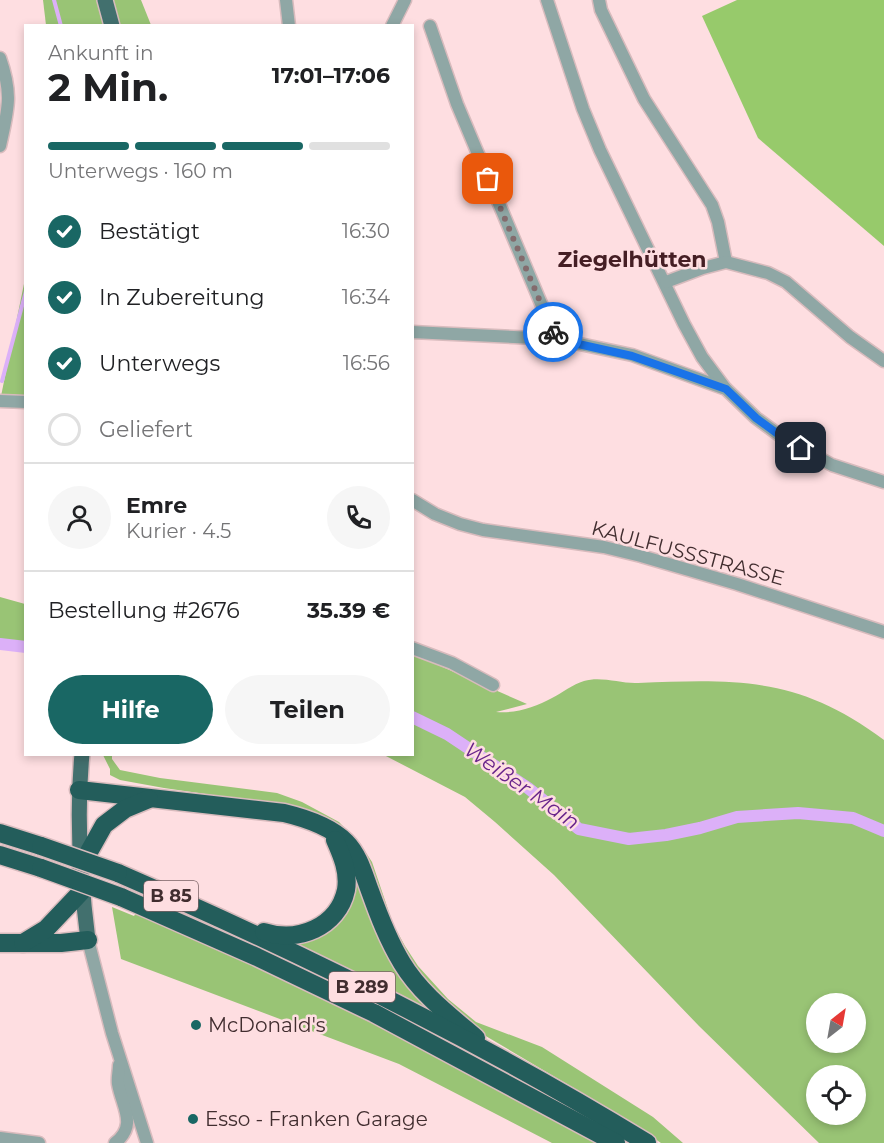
<!DOCTYPE html>
<html lang="de">
<meta charset="utf-8">
<style>
:root{--surface:#fff;--page:#f6f6f6;--text:#202124;--muted:#757577;--line:#e0e0e0;--accent:#196764}
body{margin:0;font-family:Montserrat,sans-serif;background:var(--page);color:var(--text);height:100vh;display:flex;flex-direction:column;font-size:22px;white-space:nowrap}
*{box-sizing:border-box;margin:0}
p{font-size:20px;color:var(--muted)}
.icon{flex:none;width:33px;height:33px;fill:none;stroke:currentColor;stroke-width:2;stroke-linecap:round;stroke-linejoin:round}
.map{position:relative;flex:1;overflow:hidden}
.side{position:absolute;left:24px;top:24px;width:390px;height:732px;display:flex;flex-direction:column;background:var(--surface);border-radius:0px;box-shadow:0 3px 9px #0003}
.side>*{flex:none}
.needle{width:39px;rotate:31deg}
.controls{position:absolute;left:806px;top:993px;display:grid;gap:12px}
.controls a{display:grid;place-items:center;width:60px;height:60px;border-radius:50%;background:var(--surface);box-shadow:0 3px 9px #0003;font-size:30px}
.pin{position:absolute;display:grid;place-items:center;width:51px;height:51px;color:#fff;margin:-26px;border-radius:12px;box-shadow:0 3px 9px #0006}
.courier{position:absolute;display:grid;place-items:center;width:60px;height:60px;margin:-30px;border:4px solid #1a73e8;border-radius:50%;background:#fff;color:#222;box-shadow:0 2px 8px #0007}
.head em{font-style:normal;font-weight:700}
.head div{display:flex;flex-direction:column-reverse}
.head{display:flex;align-items:center;justify-content:space-between;height:102px;padding:0 24px}
h1{font-size:39px;font-weight:700;line-height:45px}
.bar{display:grid;grid-template-columns:repeat(4,1fr);gap:9px 6px;align-content:center;height:72px;padding:0 24px}
.bar i{height:8px;border-radius:4px;background:var(--line)}
.bar .selected{background:var(--accent)}
.bar p{grid-column:span 4}
.line{display:flex;align-items:center;gap:15px;padding:0 24px;border-top:2px solid var(--line)}
.line div{flex:1}
.round{display:grid;place-items:center;flex:none;width:63px;height:63px;border-radius:32px;background:var(--page)}
ol{padding:0 24px;list-style:none}
li{display:flex;align-items:center;gap:18px;height:66px}
li p{margin-inline-start:auto}
li .icon{padding:6px;border-radius:50%;background:var(--accent);color:#fff;stroke-width:4}
li:last-child{color:var(--muted)}
li i{width:33px;height:33px;border:3px solid var(--line);border-radius:50%}
.cta{display:flex;gap:12px;margin-top:auto;padding:12px 24px}
.cta a{flex:1;height:69px;border-radius:36px;background:var(--accent);color:#fff;font-size:24px;font-weight:700;line-height:69px;text-align:center}
.cta a+a{background:var(--page);color:var(--text)}
.map>svg:first-child{display:block}
</style>
<div class="map">
<svg width="884" height="1143" viewBox="0 0 884 1143">
<rect width="100%" height="100%" fill="#fedee1"/>
<g fill="#99c475" fill-rule="evenodd">
<polygon points="43,0 141,0 151,25 46,25"/>
<polygon points="25,279 25,402 0,401"/>
<polygon points="0,597 25,604 25,644 0,641"/>
<path d="M413,654L527,704L496,712C514,714 536,707 552,698C562,693 573,684 584,681C602,676 621,684 638,683C739,679 800,677 884,740V1143H819L699,1026L554,875L495,822L465,797L384,755L412,754ZM816,1004H855V1042H816ZM816,1076H855V1114H816Z"/>
<polygon points="103,755 112,755 112,759 120,770 160,778 277,793 302,802 339,822 361,845 372,862 393,924 405,946 418,966 448,999 476,1022 542,1047 653,1117 683,1143 661,1143 621,1116 484,1035 420,979 324,817 307,810 290,806 164,788 120,780 110,775 110,769"/>
<polygon points="352,869 445,1019 288,947 291,942 311,938"/>
<polygon points="112,907 134,916 136,913 330,999 605,1143 552,1143 399,1064 121,959"/>
</g>
<polygon fill="#97ca6b" points="737,0 884,0 884,246 758,138 702,16"/>
<g fill="none" stroke-linecap="round" stroke-linejoin="round">
<g stroke="#dcb0f8" stroke-width="4">
<polyline points="54,0 61,26"/>
<polyline points="2,381 26,291"/>
</g>
<g stroke="#dcb0f8" stroke-width="12">
<polyline points="0,644 26,647"/>
<polyline points="412,717 447,734 528,788 579,829 629,839 666,835 700,828 737,817 798,813 853,818 884,831"/>
</g>
<defs>
<g id="minor">
<polyline points="286,0 289,26"/>
<polyline points="547,0 583,109 600,150 684,324 702,357 725,388"/>
<polyline points="599,0 601,10 644,99 712,205 718,222 726,262"/>
<polyline points="392,26 405,0"/>
<polyline points="430,26 457,104 556,339"/>
<path d="M0,58C13,95 8,109 0,146"/>
<polyline points="666,282 703,268 726,262 768,273 786,282 850,337 884,361"/>
<polyline points="412,332 556,339 632,355 726,389 756,418 786,440 832,465 884,482"/>
<polyline points="0,401 26,402"/>
<polyline points="412,500 435,514 460,524 483,530 604,547 641,556 737,584 884,632"/>
<polyline points="412,648 452,663 493,685"/>
<polyline points="88,940 112,1033 147,1143"/>
<polyline points="0,1138 39,1143"/>
<path d="M115,1143C138,1125 122,1107 118,1084C117,1078 119,1071 119,1065"/>
</g>
<g id="major">
<polyline points="105,0 112,26"/>
<path d="M82,754C76,817 80,878 88,940"/>
</g>
<g id="highway">
<path d="M79,790L284,813C305,818 330,826 346,842C359,855 364,875 370,891C379,916 388,940 402,963C420,993 449,1015 476,1038"/>
<polyline points="0,833 41,846"/>
<polyline points="0,855 41,868"/>
<polyline points="81,866 104,825 125,809 149,799"/>
<path d="M118,873C300,952 479,1040 647,1143"/>
<polyline points="121,897 257,957 374,1013 616,1143"/>
<path d="M264,932C298,943 338,927 346,890C349,872 342,856 335,840"/>
<polyline points="0,943 61,943 88,940"/>
<polyline points="23,943 46,929 82,891"/>
</g>
</defs>
<use href="#minor" stroke="#d8bbbd" stroke-width="15"/>
<use href="#major" stroke="#d8bbbd" stroke-width="18"/>
<use href="#highway" stroke="#d8bbbd" stroke-width="21"/>
<use href="#minor" stroke="#8fa7a5" stroke-width="12"/>
<use href="#major" stroke="#42706e" stroke-width="15"/>
<use href="#highway" stroke="#235d5b" stroke-width="18"/>
<defs>
<g id="highway-bridge">
<polyline points="41,846 118,873"/>
<polyline points="41,868 121,897"/>
</g>
</defs>
<use href="#highway-bridge" stroke="#d8bbbd" stroke-width="21" stroke-linecap="butt"/>
<use href="#highway-bridge" stroke="#235d5b" stroke-width="18"/>
</g>
<g fill="none" stroke-linecap="round" stroke-linejoin="round">
<polyline stroke="#836b6d" stroke-width="6" stroke-dasharray="0 10.8" points="488,179 553,332"/>
<polyline stroke="#1a73e8" stroke-width="8" points="553,332 556,339 632,356 726,389 756,418 786,440 801,448"/>
</g>
<g fill="#196764" stroke="#fedee1" stroke-width="2">
<circle cx="196" cy="1025" r="6"/>
<circle cx="193" cy="1119" r="6"/>
</g>
<g text-anchor="middle" stroke-width="5" stroke-linejoin="round" paint-order="stroke">
<g fill="#fedee1" stroke="#7a6264" stroke-width="1.5">
<rect x="144" y="881" width="54" height="30" rx="4.5"/>
<rect x="329" y="972" width="66" height="30" rx="4.5"/>
</g>
<g font-size="18" font-weight="bold" fill="#412d2f">
<text x="171" y="902">B 85</text>
<text x="362" y="993">B 289</text>
</g>
<g font-size="20" fill="#412d2f" stroke="#fedee1">
<text transform="translate(688 553) rotate(15)" y="7">KAULFUSSSTRASSE</text>
</g>
<g font-size="20" fill="#412d2f" stroke="#fedee1" text-anchor="start">
<text x="208" y="1032">McDonald's</text>
<text x="205" y="1126">Esso - Franken Garage</text>
</g>
<g font-size="21" font-style="italic" fill="#69248b" stroke="#fedee1">
<text transform="translate(522 786) rotate(35)" y="7">Weißer Main</text>
</g>
<g font-size="22" font-weight="bold" fill="#451e24" stroke="#fedee1">
<text x="632" y="267">Ziegelhütten</text>
</g>
</g>
</svg>
<div class="controls">
<a><svg class="needle" viewBox="-14 -14 28 28"><path d="M0-13l5 13h-10z" fill="#e53935"/><path d="M0 13l5-13h-10z" fill="#757577"/></svg></a>
<a><svg class="icon" aria-label="locate" viewBox="0 0 24 24"><circle cx="12" cy="12" r="6"/><path d="M12 2v4M12 18v4M2 12h4M18 12h4"/></svg></a>
</div>
<div class="pin" style="left:488px;top:179px;background:#ea580c"><svg class="icon" aria-label="bag" viewBox="0 0 24 24"><path d="M5 8h14l-1 12H6zM9 8a3 3 0 0 1 6 0"/></svg></div>
<div class="pin" style="left:801px;top:448px;background:#1f2937"><svg class="icon" aria-label="home" viewBox="0 0 24 24"><path d="M3 11l9-7 9 7M6 9v11h12V9"/></svg></div>
<div class="courier" style="left:553px;top:332px"><svg class="icon" aria-label="bike" viewBox="0 0 24 24"><circle cx="6" cy="16" r="4"/><circle cx="18" cy="16" r="4"/><path d="M6 16l4-8h5l3 8M10 8l3 8H6M13 5h3"/></svg></div>
<section class="side">
<div class="head"><div><h1>2 Min.</h1><p>Ankunft in</p></div><em>17:01–17:06</em></div>
<div class="bar"><i class="selected"></i><i class="selected"></i><i class="selected"></i><i></i><p>Unterwegs · 160 m</p></div>
<ol>
<li><svg class="icon" aria-label="check" viewBox="0 0 24 24"><path d="M5 12l5 5 9-10"/></svg>Bestätigt<p>16:30</p></li>
<li><svg class="icon" aria-label="check" viewBox="0 0 24 24"><path d="M5 12l5 5 9-10"/></svg>In Zubereitung<p>16:34</p></li>
<li><svg class="icon" aria-label="check" viewBox="0 0 24 24"><path d="M5 12l5 5 9-10"/></svg>Unterwegs<p>16:56</p></li>
<li><i></i>Geliefert</li>
</ol>
<div class="line" style="height:108px"><a class="round"><svg class="icon" aria-label="person" viewBox="0 0 24 24"><circle cx="12" cy="8" r="4"/><path d="M4 21q1-7 8-7t8 7"/></svg></a><div><b>Emre</b><p>Kurier · 4.5</p></div><a class="round"><svg class="icon" aria-label="phone" viewBox="0 0 24 24"><path d="M5 4h4l2 5-3 2q2 4 5 5l2-3 5 2v4C11 20 4 13 5 4z"/></svg></a></div>
<div class="line" style="height:78px"><div>Bestellung #2676</div><b>35.39 €</b></div>
<div class="cta"><a>Hilfe</a><a>Teilen</a></div>
</section>
</div>
